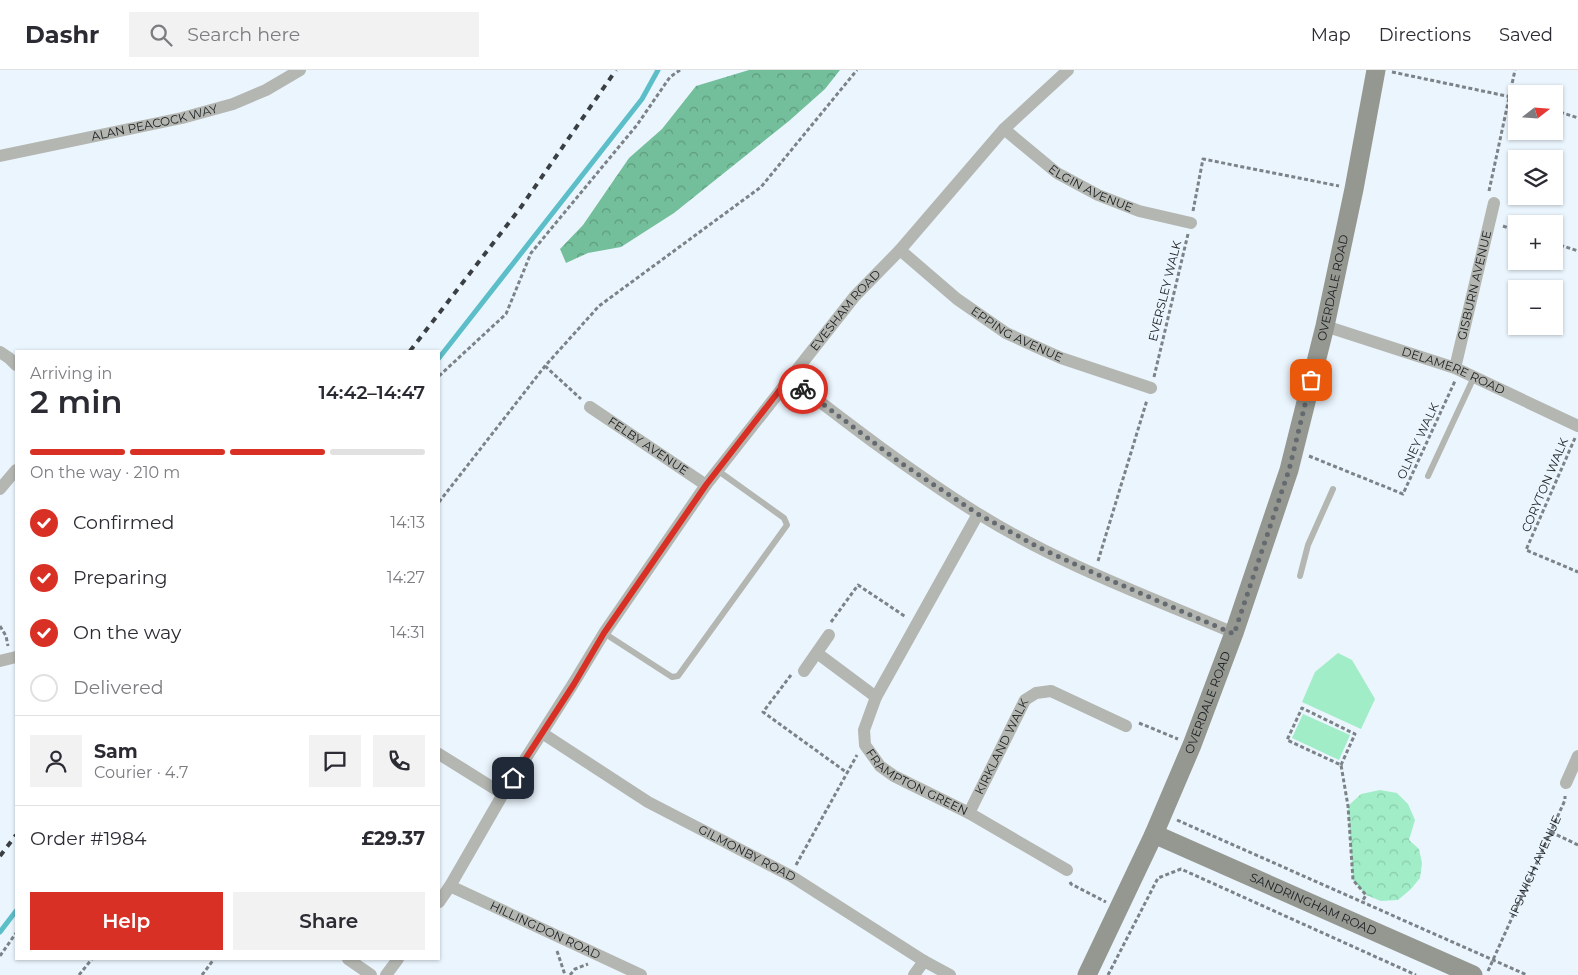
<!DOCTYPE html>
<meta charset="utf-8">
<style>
:root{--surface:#fff;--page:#f2f2f3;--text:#2b2b33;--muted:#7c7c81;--line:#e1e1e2;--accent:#d93025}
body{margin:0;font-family:Montserrat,sans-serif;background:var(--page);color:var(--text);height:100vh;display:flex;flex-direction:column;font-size:19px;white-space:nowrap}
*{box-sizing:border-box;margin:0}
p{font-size:16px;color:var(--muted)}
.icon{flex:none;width:28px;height:28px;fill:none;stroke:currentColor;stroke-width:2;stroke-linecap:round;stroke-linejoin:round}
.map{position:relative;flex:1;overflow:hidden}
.panel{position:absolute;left:15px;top:280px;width:425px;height:610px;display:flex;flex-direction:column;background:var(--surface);border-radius:0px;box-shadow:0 1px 4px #0004}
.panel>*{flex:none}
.needle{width:32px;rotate:73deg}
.buttons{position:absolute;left:1508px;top:15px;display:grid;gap:10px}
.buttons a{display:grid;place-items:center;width:55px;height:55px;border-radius:0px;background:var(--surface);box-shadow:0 1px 4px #0004;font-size:25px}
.pin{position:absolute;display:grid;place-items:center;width:42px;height:42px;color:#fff;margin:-21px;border-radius:10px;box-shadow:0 2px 8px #0006}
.courier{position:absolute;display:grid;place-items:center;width:50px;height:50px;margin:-25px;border:4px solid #d93025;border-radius:50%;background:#fff;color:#222;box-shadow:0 1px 6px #0007}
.summary em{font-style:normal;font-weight:600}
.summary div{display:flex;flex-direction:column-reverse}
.summary{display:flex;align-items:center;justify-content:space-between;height:85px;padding:0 15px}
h1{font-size:32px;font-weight:600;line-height:38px}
.bar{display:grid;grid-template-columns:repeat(4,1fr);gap:8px 5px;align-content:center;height:60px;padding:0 15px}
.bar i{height:6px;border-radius:4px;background:var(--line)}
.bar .on{background:var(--accent)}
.bar p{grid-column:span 4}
.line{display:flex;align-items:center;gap:12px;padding:0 15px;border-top:1px solid var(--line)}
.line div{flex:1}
.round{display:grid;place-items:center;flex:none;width:52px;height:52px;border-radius:0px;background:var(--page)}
ol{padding:0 15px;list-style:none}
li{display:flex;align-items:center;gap:15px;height:55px}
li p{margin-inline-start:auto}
li .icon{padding:5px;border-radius:50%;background:var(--accent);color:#fff;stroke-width:4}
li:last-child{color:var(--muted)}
li i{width:28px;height:28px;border:2px solid var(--line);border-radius:50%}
.action{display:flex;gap:10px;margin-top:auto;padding:10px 15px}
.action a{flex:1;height:58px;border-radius:0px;background:var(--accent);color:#fff;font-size:20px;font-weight:600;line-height:58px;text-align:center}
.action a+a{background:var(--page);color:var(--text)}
header{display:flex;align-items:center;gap:30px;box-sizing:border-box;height:70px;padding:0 25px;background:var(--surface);border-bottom:1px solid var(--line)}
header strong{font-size:24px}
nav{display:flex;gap:28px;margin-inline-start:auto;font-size:18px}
.search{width:350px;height:45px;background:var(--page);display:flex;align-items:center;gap:12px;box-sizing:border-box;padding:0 18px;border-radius:0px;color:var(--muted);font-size:19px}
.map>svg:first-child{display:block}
</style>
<header>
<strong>Dashr</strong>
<div class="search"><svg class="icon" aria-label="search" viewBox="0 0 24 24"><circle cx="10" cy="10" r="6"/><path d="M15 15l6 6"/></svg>Search here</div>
<nav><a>Map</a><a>Directions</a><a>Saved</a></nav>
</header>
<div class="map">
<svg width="1578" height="905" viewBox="0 0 1578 905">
<defs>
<pattern id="forest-crowns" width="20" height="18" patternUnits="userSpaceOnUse" patternTransform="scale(1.25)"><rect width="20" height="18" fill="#74bf9b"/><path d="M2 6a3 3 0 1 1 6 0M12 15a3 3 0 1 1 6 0" fill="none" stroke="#5e9b7e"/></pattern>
<pattern id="park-crowns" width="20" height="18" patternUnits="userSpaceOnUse" patternTransform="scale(1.25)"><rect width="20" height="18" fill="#a1edc7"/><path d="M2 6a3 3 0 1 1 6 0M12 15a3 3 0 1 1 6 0" fill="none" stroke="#8acbab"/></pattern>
</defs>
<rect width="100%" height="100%" fill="#ebf5fd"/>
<polygon fill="url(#forest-crowns)" points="749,0 840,0 825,19 789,51 674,143 621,177 588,183 566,193 560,179 583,155 629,88 662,59 696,16"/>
<polygon fill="url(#park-crowns)" points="1380,720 1397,723 1408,734 1415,750 1409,770 1419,779 1422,793 1420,808 1411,819 1398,830 1381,831 1366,825 1353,810 1348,736 1361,724"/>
<g fill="#a1edc7">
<polygon points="1338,583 1352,590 1375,629 1361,659 1302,632 1315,602"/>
<polygon points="1303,644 1350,665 1339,690 1292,668"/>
</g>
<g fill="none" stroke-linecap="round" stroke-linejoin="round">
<g stroke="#5cbec8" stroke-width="5">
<polyline points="439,288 642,29 658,0"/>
<polyline points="0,862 16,841"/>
</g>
<g stroke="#7c8388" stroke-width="3" stroke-dasharray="4 2.5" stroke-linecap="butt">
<polyline points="1392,2 1516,28"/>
<polyline points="1554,40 1578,48"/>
<polyline points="1489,121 1515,0"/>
<polyline points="1193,141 1203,89 1339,116"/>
<polyline points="1503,156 1516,161"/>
<polyline points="1554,173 1578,181"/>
<polyline points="545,296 581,329"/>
<polyline points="439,306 506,244 531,183 637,55 670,7 680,0"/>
<polyline points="1154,307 1188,164"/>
<polyline points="1575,368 1526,480 1578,502"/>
<polyline points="1309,386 1403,424 1455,311"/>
<polyline points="439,432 545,296 599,236 761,117 857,0"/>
<polyline points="1098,491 1147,330"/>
<polyline points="831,552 858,515 906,547"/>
<polyline points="0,556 6,566 8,576"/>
<polyline points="791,605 763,642 846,702"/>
<polyline points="1139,653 1178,669"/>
<polyline points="1341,695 1355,664 1302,638 1287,670 1341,695 1348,736 1353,810 1366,825 1362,832"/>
<polyline points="1177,750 1527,905"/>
<polyline points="1551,762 1578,775"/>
<polyline points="796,795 857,685"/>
<polyline points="1070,812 1071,814 1106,832"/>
<polyline points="557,881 565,905"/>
<polyline points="0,886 16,863"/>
<path id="s1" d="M1488,901L1565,730V726"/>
<polyline points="79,905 92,889"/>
<polyline points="202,905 214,889"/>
<polyline points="570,905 575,899 588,894"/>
<polyline points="1108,905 1158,808 1181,799 1416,905"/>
</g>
<g stroke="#b4b6b1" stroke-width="6">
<polyline points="1428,406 1474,307"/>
<polyline points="1300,506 1308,475 1333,419"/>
<polyline points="604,563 672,607 678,606 787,455 784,448 717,400"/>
</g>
<g stroke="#b4b6b1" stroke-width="12">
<path id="s2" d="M1004,59L1057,103L1098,125L1139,141L1191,153"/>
<path id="s3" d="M0,86L182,48L233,34L266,20L300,0"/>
<path id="s4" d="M900,180L957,229L1006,263L1061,288L1151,318"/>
<path id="s5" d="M1325,256L1455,298L1578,356"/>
<polyline points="0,282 9,288 16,295"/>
<path id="s6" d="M1455,298L1494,133"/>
<path d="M789,308C850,355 911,402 977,443C1057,493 1147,526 1234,563"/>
<path id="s7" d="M590,337L706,415"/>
<polyline points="0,419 16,400"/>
<path id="s8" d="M978,444L876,627L864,660L865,675L880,696L894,706L969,743L1067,800"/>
<polyline points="817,583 876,627"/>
<polyline points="0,591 16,587"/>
<polyline points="804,601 829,565"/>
<path id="s9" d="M542,663L648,732L791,806L924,891L950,905"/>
<polyline points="439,684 503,724"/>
<polyline points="1566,713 1578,686"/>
<path id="s10" d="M969,743L1025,630L1036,623L1051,621L1126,656"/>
<path id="s11" d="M450,816L641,905"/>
<path id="s12" d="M439,832L450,816L503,724L573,614L604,563L706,415L855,226L900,180L1004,59L1068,0"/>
<polyline points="348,889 371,905"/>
<polyline points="386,905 398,889"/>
<polyline points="914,905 924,891"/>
</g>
<g stroke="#959791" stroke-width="19">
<path id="s13" d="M1154,764L1473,905"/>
<path id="s14" d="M1087,905L1154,764L1192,675L1234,563L1289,400L1325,256L1354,119L1376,0"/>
</g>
<g stroke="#3a3f43" stroke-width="4" stroke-dasharray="6 6" stroke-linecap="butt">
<polyline points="410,281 521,137 616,0"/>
<polyline points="0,786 16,765"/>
</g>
</g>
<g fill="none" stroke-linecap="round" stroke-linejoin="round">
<polyline stroke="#646a6f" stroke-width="5" stroke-dasharray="0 9" points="803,319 898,391 978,444 1038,477 1094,503 1234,564 1289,400 1311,310"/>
<polyline stroke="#d93025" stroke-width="6" points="513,708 574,614 604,563 706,415 789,308 803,319"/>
</g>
<g text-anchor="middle" stroke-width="5" stroke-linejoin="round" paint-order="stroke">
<g font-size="12" fill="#1b1f22" stroke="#ebf5fd">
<text dy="4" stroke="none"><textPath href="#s3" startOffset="158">ALAN PEACOCK WAY</textPath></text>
<text dy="4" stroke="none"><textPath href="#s2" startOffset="106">ELGIN AVENUE</textPath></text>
<text dy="4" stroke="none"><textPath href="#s6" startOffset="85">GISBURN AVENUE</textPath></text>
<text dy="4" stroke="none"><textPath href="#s14" startOffset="732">OVERDALE ROAD</textPath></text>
<text transform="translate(1165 221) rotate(-76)" y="4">EVERSLEY WALK</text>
<text dy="4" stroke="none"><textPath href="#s12" startOffset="719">EVESHAM ROAD</textPath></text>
<text dy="4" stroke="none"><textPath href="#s4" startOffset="145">EPPING AVENUE</textPath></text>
<text dy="4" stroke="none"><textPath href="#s5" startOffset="136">DELAMERE ROAD</textPath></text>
<text transform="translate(1418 371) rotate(-65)" y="4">OLNEY WALK</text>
<text dy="4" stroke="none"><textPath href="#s7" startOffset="70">FELBY AVENUE</textPath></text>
<text transform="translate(1545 415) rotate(-67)" y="4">CORYTON WALK</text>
<text dy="4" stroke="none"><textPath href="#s14" startOffset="298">OVERDALE ROAD</textPath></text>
<text dy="4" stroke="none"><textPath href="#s10" startOffset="74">KIRKLAND WALK</textPath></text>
<text dy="4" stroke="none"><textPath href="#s8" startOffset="325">FRAMPTON GREEN</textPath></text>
<text dy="4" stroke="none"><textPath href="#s9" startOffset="238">GILMONBY ROAD</textPath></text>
<text dy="4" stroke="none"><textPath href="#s1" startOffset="115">IPSWICH AVENUE</textPath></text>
<text dy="4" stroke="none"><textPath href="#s13" startOffset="174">SANDRINGHAM ROAD</textPath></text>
<text dy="4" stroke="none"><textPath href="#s11" startOffset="105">HILLINGDON ROAD</textPath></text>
</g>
</g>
</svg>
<div class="buttons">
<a><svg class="needle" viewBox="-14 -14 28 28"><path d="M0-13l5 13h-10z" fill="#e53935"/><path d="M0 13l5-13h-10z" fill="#7c7c81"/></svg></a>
<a><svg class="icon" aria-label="layers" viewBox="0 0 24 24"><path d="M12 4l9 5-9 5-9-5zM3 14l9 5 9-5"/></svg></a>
<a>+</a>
<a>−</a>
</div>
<div class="pin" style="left:1311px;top:310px;background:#ea580c"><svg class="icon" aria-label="bag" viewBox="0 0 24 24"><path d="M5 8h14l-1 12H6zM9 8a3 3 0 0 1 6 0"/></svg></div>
<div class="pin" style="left:513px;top:708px;background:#1f2937"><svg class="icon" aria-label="home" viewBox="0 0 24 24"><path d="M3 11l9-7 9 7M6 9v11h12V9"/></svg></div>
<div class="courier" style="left:803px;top:319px"><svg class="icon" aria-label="bike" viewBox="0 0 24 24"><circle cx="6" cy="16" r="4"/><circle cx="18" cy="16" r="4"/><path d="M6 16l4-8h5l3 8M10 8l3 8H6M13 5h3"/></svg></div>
<section class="panel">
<div class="summary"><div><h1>2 min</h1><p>Arriving in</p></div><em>14:42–14:47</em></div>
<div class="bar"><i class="on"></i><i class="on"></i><i class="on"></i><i></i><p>On the way · 210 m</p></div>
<ol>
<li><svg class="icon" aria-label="check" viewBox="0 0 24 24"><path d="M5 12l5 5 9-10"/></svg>Confirmed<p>14:13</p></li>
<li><svg class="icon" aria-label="check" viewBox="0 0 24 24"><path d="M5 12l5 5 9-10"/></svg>Preparing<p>14:27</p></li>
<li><svg class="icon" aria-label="check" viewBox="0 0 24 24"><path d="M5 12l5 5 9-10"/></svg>On the way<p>14:31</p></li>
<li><i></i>Delivered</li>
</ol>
<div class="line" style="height:90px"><a class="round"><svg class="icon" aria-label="person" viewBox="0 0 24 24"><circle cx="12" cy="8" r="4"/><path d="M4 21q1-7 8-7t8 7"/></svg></a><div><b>Sam</b><p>Courier · 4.7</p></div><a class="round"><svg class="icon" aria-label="chat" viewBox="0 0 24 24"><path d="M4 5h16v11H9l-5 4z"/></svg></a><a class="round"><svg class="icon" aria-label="phone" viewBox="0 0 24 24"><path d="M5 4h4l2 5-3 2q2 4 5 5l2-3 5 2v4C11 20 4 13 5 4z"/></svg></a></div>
<div class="line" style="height:65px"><div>Order #1984</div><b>£29.37</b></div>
<div class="action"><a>Help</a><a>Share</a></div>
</section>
</div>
